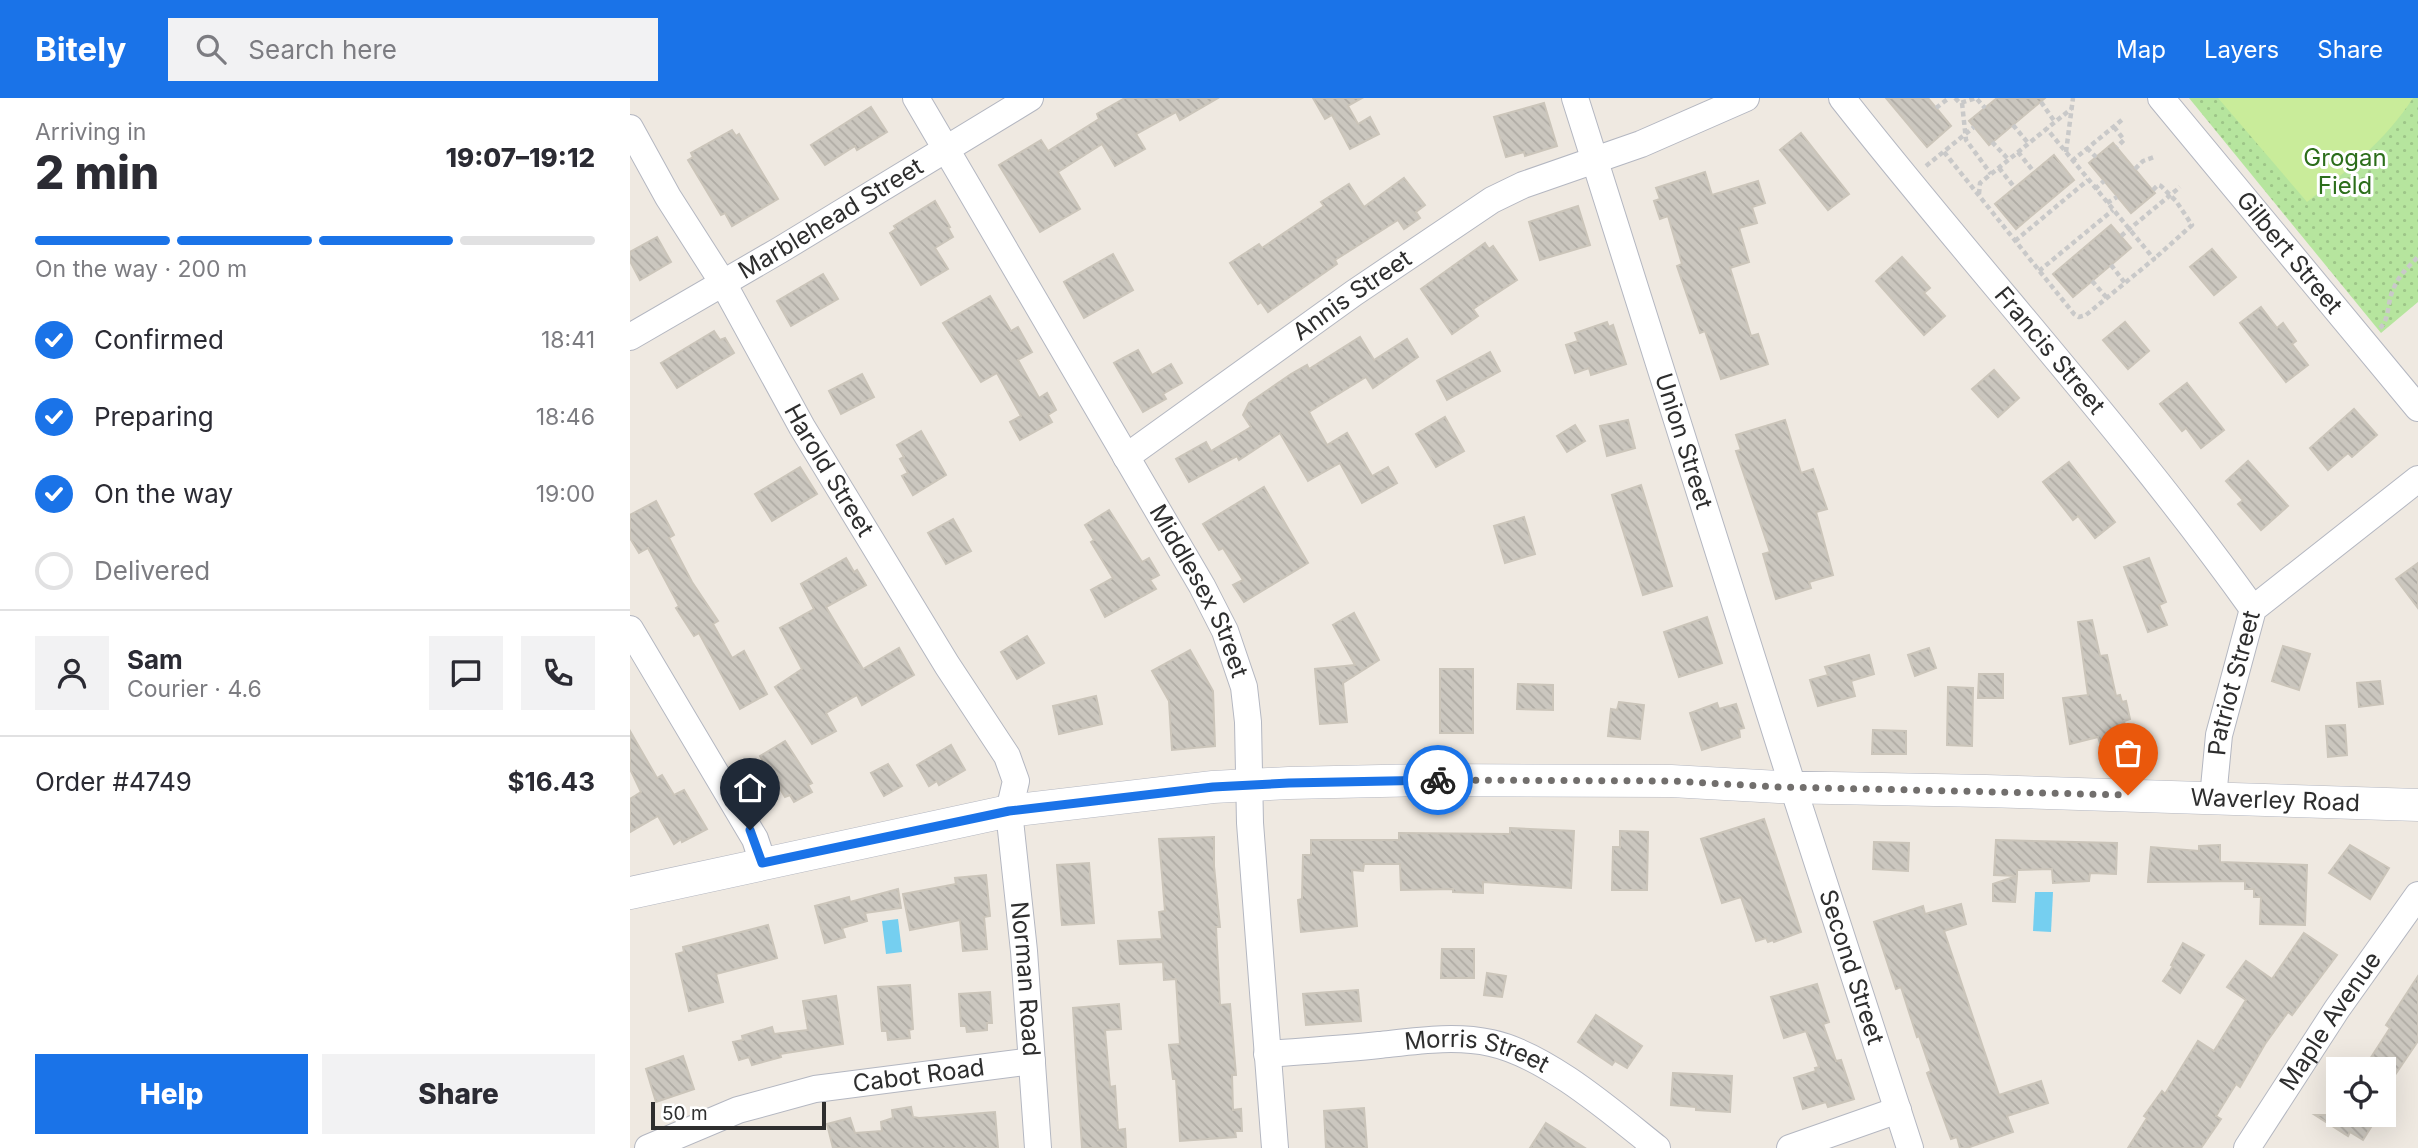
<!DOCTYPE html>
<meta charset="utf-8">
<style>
:root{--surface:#fff;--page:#f2f2f3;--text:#2b2b33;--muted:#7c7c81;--line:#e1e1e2;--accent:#1a73e8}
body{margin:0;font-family:Inter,sans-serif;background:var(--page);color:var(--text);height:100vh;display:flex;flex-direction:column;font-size:26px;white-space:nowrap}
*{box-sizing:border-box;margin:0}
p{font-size:23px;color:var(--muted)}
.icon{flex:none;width:38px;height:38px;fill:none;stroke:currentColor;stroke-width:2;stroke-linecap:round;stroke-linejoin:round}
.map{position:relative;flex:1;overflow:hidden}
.drawer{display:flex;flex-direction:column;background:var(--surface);width:630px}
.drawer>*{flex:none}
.tools{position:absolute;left:1696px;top:959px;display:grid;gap:14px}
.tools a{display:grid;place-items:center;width:70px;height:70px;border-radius:0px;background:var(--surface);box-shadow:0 7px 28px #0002;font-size:35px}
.scale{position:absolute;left:21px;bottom:18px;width:175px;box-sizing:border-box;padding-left:7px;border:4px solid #2e2e2e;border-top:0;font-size:19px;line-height:24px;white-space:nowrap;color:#2e2e2e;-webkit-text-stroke:5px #fff;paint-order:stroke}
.pin{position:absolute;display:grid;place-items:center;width:60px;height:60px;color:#fff;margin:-72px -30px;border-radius:50% 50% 50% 0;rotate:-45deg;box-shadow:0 0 7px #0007}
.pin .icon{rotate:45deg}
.courier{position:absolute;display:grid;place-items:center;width:70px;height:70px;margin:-35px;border:5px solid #1a73e8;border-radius:50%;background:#fff;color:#222;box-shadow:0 2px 9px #0007}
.overview em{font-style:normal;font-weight:800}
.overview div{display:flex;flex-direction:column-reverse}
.overview{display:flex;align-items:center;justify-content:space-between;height:119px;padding:0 35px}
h1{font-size:46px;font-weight:800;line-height:52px}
.bar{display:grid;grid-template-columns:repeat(4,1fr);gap:10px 7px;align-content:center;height:84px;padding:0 35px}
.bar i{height:9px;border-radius:5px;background:var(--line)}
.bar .selected{background:var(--accent)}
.bar p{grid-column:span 4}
.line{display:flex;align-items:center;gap:18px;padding:0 35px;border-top:2px solid var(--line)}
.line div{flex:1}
.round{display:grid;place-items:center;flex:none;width:74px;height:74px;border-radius:0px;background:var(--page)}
ol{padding:0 35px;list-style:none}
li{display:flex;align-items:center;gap:21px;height:77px}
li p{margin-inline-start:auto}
li .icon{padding:7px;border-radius:50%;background:var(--accent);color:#fff;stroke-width:4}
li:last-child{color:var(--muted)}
li i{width:38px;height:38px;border:4px solid var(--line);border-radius:50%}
.cta{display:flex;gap:14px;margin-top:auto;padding:14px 35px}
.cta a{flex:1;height:80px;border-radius:0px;background:var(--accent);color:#fff;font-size:28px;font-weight:800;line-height:80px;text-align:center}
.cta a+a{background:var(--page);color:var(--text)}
header{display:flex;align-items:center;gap:42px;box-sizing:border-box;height:98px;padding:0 35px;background:var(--accent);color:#fff}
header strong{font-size:33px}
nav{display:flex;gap:38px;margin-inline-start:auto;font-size:24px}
.search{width:490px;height:63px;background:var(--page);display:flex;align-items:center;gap:18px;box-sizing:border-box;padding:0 24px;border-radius:0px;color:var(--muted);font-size:26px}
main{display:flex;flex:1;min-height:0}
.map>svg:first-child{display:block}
</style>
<header>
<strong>Bitely</strong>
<div class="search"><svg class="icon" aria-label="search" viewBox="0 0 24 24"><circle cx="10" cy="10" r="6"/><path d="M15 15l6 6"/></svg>Search here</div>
<nav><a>Map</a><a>Layers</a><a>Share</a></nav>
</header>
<main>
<section class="drawer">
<div class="overview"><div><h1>2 min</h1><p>Arriving in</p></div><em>19:07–19:12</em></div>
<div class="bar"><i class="selected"></i><i class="selected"></i><i class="selected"></i><i></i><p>On the way · 200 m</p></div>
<ol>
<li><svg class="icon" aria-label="check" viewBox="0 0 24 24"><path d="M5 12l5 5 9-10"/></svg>Confirmed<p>18:41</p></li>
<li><svg class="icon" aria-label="check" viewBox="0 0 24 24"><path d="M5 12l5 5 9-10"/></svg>Preparing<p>18:46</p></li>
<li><svg class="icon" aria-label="check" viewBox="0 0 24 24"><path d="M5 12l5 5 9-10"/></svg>On the way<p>19:00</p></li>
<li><i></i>Delivered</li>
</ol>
<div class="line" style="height:126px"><a class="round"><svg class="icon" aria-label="person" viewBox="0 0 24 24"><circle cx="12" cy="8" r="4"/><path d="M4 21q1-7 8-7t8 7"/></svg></a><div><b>Sam</b><p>Courier · 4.6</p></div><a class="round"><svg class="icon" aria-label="chat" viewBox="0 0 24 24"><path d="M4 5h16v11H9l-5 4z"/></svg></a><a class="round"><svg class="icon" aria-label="phone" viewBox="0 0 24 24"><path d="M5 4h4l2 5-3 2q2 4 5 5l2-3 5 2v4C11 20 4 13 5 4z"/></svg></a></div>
<div class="line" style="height:91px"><div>Order #4749</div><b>$16.43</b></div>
<div class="cta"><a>Help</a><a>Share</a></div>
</section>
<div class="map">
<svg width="1788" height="1050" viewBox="0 0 1788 1050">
<defs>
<pattern id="park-dots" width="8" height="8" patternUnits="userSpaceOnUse" patternTransform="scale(1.75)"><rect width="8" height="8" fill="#b6e59e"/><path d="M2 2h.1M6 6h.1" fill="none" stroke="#9dc588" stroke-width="1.8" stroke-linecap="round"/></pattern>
<pattern id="building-back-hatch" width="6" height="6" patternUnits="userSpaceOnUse" patternTransform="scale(1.75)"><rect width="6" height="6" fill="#cbc7bf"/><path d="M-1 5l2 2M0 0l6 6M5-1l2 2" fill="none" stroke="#afaba4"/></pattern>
</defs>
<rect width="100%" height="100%" fill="#efe9e1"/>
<polygon fill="url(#park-dots)" points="1559,0 1788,0 1788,204 1751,235"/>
<path fill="#c9ec9a" d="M1588,0H1783C1756,42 1716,74 1677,104Z"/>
<g fill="#75cff0">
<polygon points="1405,794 1423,794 1421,834 1403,833"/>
<polygon points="268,821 272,854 256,856 252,823"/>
</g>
<g fill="url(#building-back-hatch)" stroke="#cbc5ba" stroke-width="2">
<polygon points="495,0 588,0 550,22 546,14 506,36 515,51 485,68 472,46 428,74 450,111 410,134 369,67 411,42 418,53 469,21 467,16"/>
<polygon points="683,0 732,0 718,8 728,26 740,19 749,36 720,51 702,17 695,21"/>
<polygon points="1256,0 1298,0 1321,28 1297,49"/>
<polygon points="1367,0 1415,0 1359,47 1339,23"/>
<polygon points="914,5 927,48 895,58 894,54 876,59 864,19"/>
<polygon points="241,9 257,34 227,52 225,48 195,67 181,47"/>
<polygon points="102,32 106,38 109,36 148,101 102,128 95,115 91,117 58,62 63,59 61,55"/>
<polygon points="1171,35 1219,96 1198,112 1150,52"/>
<polygon points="1483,45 1525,95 1501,115 1459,65"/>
<polygon points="1424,57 1444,82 1386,131 1365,106"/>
<polygon points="1075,74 1082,97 1128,83 1135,105 1122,109 1127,125 1109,130 1119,164 1100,170 1121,238 1128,236 1138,266 1091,281 1075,233 1070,235 1047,168 1052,166 1038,118 1030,121 1024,103 1030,101 1026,90"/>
<polygon points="774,80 795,107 786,114 790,120 774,131 768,122 705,162 707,166 638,214 631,204 628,206 600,165 629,146 632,150 694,108 691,104 719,86 734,109"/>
<polygon points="305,103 320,129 318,130 323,139 305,150 318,171 291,187 260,135 266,131 264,128"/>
<polygon points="948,108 960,147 910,162 899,124"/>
<polygon points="1481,127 1501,150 1443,199 1423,176"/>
<polygon points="27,139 41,164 10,182 0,163 0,154"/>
<polygon points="855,145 859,151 863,148 887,182 843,211 848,218 822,236 791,191"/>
<polygon points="1582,151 1606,179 1584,197 1560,169"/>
<polygon points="483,156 503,192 454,220 434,184"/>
<polygon points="1272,159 1300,190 1294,195 1315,218 1294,237 1246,183"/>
<polygon points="193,176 208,201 161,228 147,203"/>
<polygon points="360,198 381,233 388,229 402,254 388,262 409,300 417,295 426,312 418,317 422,324 390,342 380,324 391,318 367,275 351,284 313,225"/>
<polygon points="1631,209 1647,230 1653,225 1666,243 1662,246 1678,267 1656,284 1610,225"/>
<polygon points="977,224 979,229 983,227 996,266 961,277 959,270 945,275 936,247 948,243 945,235"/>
<polygon points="1495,224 1519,253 1498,271 1473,242"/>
<polygon points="84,233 90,242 95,240 104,255 47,290 31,265"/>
<polygon points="730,239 744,262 777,241 788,259 743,290 736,279 679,314 697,347 717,335 742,378 758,369 767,385 732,405 710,365 678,383 650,335 609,362 607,358 559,384 546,361 576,344 581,353 621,329 613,317 619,305 661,276 677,267 679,271"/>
<polygon points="508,252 522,277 541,266 552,285 533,296 536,301 513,314 484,265"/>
<polygon points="860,254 870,273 817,302 807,283"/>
<polygon points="1364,272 1389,300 1368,319 1342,291"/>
<polygon points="232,276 244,299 211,316 199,293"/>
<polygon points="1557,285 1594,332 1571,350 1556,330 1552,333 1530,306"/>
<polygon points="1724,311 1747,337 1722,359 1718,355 1698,372 1680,350"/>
<polygon points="815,319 834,353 806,369 786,336"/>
<polygon points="998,322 1005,350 977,358 970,328"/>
<polygon points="1155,322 1171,375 1183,371 1197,411 1186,414 1203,477 1179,484 1181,490 1146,501 1133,456 1140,454 1106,353 1111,352 1106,337"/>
<polygon points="945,327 955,343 937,354 927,338"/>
<polygon points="291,333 316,377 283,397 272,378 278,375 270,361 274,359 267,347"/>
<polygon points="1618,363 1658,408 1631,432 1608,406 1613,402 1596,383"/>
<polygon points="1439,364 1485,424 1465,440 1448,418 1443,422 1413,384"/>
<polygon points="170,369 187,396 142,423 125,396"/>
<polygon points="1011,387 1042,488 1013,497 982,397"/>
<polygon points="634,389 678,465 614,504 603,487 613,482 593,450 589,452 573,426"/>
<polygon points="26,403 44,437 39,440 62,484 88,523 83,526 102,560 114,553 137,596 110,611 69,535 64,538 46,510 49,508 18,450 9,455 0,440 0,417"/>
<polygon points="479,412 512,464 519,460 529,477 520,482 526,491 475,519 461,492 483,480 461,444 464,442 455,427"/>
<polygon points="894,419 905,456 875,465 864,428"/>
<polygon points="323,421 341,453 316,466 298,435"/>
<polygon points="216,460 224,474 227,472 236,487 196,509 233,571 269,550 284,577 232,607 227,597 196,615 206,633 182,646 145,589 172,571 150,530 184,511 171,486"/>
<polygon points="1519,460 1536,504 1529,507 1537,527 1518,534 1494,469"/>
<polygon points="1788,465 1788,510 1766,481"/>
<polygon points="724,515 749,562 713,585 717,624 690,626 685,571 725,567 703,527"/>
<polygon points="1077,519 1092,565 1049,579 1034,534"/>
<polygon points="1462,522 1470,558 1477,557 1486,598 1490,597 1492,604 1496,603 1500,621 1494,623 1498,639 1470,645 1468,639 1440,646 1433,600 1458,597 1448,524"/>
<polygon points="397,538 414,565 387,581 371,554"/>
<polygon points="1653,548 1680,556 1669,592 1642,583"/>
<polygon points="1299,550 1306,570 1285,578 1278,557"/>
<polygon points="560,552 583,593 585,648 542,652 539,603 522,573"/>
<polygon points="1239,557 1244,576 1221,583 1225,598 1188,608 1180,582 1198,577 1195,569"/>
<rect x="810" y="571" width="33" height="64"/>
<polygon points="1349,576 1373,576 1373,600 1348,600"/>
<polygon points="1750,583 1753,606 1729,609 1727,585"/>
<polygon points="888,586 923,587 923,612 887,611"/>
<polygon points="1318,589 1343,590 1342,648 1317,647"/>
<polygon points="466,598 472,626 429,636 423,608"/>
<polygon points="989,604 1014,607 1010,641 978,638 981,611 987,612"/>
<polygon points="1087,605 1089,611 1106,606 1114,630 1109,631 1110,639 1072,652 1060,615"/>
<polygon points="1715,627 1717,657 1698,659 1696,628"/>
<polygon points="1243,632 1276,633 1276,656 1242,656"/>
<polygon points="0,633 27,680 32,677 44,697 54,692 77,731 52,744 51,741 44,746 28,718 0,734 0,701 11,694 0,671"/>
<polygon points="155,643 182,685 178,687 182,694 164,704 160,697 155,699 130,658"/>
<polygon points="321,647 335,672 309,687 307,683 299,688 287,667"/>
<polygon points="258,666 272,688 254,698 241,675"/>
<polygon points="1134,721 1171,834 1144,844 1143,842 1138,844 1136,840 1126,843 1111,799 1092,805 1071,741"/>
<polygon points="880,730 944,733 941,790 853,784 853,795 823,794 823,791 771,792 770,766 734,766 733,773 722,772 727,828 671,834 668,802 672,801 673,757 681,757 681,742 769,742 769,735 880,736"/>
<polygon points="990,733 1018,734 1017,792 982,792 983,749 990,749"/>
<polygon points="584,739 584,768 590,829 586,829 590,907 600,906 606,977 602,977 603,1012 611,1011 612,1033 605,1033 606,1039 550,1043 546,981 543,981 539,947 550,946 546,881 534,882 533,864 490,866 488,843 532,841 529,814 535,813 529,741"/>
<polygon points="1366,742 1487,745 1486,776 1460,775 1459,783 1423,785 1422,771 1387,772 1387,778 1364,777"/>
<polygon points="1244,744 1279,745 1278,773 1243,771"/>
<polygon points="1590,747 1590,764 1677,767 1675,827 1630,826 1631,799 1624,799 1624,791 1615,791 1615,783 1518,784 1521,749 1569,753 1569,748"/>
<polygon points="1720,747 1759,770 1740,801 1699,775"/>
<polygon points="459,765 464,825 432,827 427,767"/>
<polygon points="356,777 360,818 354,819 357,851 333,853 330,822 280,832 273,796 326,786 325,780"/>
<polygon points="1387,778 1385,804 1363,803 1363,786"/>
<polygon points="268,791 271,810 235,815 237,823 212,830 215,839 195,845 185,808 219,799 220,804"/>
<polygon points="1331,806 1336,826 1314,833 1369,997 1411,983 1418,1005 1377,1018 1383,1034 1337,1050 1330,1050 1327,1039 1321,1041 1297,975 1301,973 1289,938 1287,939 1271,889 1266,891 1244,824 1293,808 1295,816"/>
<polygon points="138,827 147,860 86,876 93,904 59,913 46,856 54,854 53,849"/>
<polygon points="1674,835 1707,857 1662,917 1658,914 1635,946 1610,989 1606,986 1586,1018 1591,1021 1571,1050 1498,1050 1517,1020 1514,1018 1532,993 1535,996 1568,943 1584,953 1616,902 1597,889 1616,863 1642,881"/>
<polygon points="1553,845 1574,857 1550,895 1533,883 1543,868 1541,867"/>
<polygon points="812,851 844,851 844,880 811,880"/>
<polygon points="857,875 876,878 872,899 854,897"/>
<polygon points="1788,878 1788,943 1765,977 1740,961 1760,930 1756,927"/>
<polygon points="1187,886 1199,924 1193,926 1206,963 1211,962 1224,1001 1198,1009 1196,1004 1173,1011 1164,980 1186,973 1185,970 1189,969 1176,933 1154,940 1141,899"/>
<polygon points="280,887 283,931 279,932 280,940 258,942 257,933 252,933 248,889"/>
<polygon points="728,892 731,923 676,927 673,896"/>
<polygon points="360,894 362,925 357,925 357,932 337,934 336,928 331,928 329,896"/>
<polygon points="206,898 213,946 150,956 151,959 122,967 119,959 109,962 103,944 113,942 112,938 142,929 144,936 178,932 173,903"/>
<polygon points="489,906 491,931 475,932 480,989 485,988 488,1032 495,1031 496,1050 452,1050 443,910"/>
<polygon points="966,917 1012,948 997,970 985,963 982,967 948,944"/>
<polygon points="53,958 64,991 26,1004 16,971"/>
<polygon points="1043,975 1102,978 1100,1014 1066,1012 1066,1009 1041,1007"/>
<polygon points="281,1009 283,1019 289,1020 365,1014 368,1050 203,1050 197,1026 220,1020 225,1035 252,1033 251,1024 263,1020 262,1012"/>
<polygon points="734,1010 737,1050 696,1050 694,1013"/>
<polygon points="1685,1017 1732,1017 1743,1026 1733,1042 1720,1034 1718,1038"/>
<polygon points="916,1025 955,1050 900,1050"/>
</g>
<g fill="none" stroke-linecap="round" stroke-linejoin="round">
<defs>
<g id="minor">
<path id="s1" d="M286,0L572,488L595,533L614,589L618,624L620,725L645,1050"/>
<path id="s2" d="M945,0L1163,689L1280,1050"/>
<path id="s3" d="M1212,0C1347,172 1496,333 1623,511"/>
<path id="s4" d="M1531,0L1788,310"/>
<path id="s5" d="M0,30L38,99L93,185L172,329L317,567L377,658L386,683L379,713L394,853L408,1050"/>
<path id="s6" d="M0,239L150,152L400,0"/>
<path id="s7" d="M496,359L724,195L862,102L893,87L1011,46L1116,0"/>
<polyline points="0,531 125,741 133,765"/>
<path id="s8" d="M1583,700L1589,637L1623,511L1788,381"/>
<path id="s9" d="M637,956C675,953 712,951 749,947C786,943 825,937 861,945C917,957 983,1015 1027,1050"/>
<path id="s10" d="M18,1050L108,1012L185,991L402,963"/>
<polyline points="1160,1050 1268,1012"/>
<path id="s11" d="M1617,1050L1707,911L1788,797"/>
</g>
<g id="tertiary">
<path id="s12" d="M0,795L379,713L583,689L659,685L797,682L1041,683L1149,689L1356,693L1788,707"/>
</g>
</defs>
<use href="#minor" stroke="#b4b7c1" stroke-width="28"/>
<use href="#tertiary" stroke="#b4b7c1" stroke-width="33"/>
<g stroke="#c9c9c9" stroke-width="4.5" stroke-dasharray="5 3.5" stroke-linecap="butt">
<polyline points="1325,0 1330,5 1346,0 1355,10"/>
<polyline points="1411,4 1425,24"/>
<polyline points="1332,5 1336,42 1361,76"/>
<polyline points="1306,10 1319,0"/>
<polyline points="1383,27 1399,46"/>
<polyline points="1484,29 1494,42 1487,49"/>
<polyline points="1362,44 1379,62"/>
<polyline points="1457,50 1466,59"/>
<polyline points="1314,54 1444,216 1449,219 1456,217 1524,161 1417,31"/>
<polyline points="1388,54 1404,74"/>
<polyline points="1436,54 1443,0"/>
<polyline points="1442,63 1493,21"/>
<polyline points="1296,68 1344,29"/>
<polyline points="1369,70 1385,90"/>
<polyline points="1505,71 1513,63 1524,59"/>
<polyline points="1465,91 1474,83"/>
<polyline points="1523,92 1528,87 1531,88 1546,103 1562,127 1524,161"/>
<polyline points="1349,96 1350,85 1441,11"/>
<polyline points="1477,105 1487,99"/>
<polyline points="1491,138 1550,89"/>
<polyline points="1385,143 1458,82"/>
<polyline points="1481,167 1495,185"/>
<polyline points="1409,173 1483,112"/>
<polyline points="1462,183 1477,200"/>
<path d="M1750,230C1760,221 1757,204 1763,192C1768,178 1778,169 1788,159"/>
</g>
<use href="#minor" stroke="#fff" stroke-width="26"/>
<use href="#tertiary" stroke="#fff" stroke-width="32"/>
</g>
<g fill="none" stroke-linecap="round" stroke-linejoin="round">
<polyline stroke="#726f6d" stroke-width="7" stroke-dasharray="0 12.6" points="808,682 1041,683 1149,689 1498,697"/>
<polyline stroke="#1a73e8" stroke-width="9" points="120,732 132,765 379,713 583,689 659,685 808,682"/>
</g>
<g text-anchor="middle" stroke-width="6" stroke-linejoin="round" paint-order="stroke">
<g font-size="24" fill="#2c6e1b" stroke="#fff">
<text x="1715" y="68">Grogan<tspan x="1715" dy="28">Field</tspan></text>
</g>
<g font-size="24" fill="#2e2e2e" stroke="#fff">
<text dy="8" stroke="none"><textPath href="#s6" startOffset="233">Marblehead Street</textPath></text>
<text dy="8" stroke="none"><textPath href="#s4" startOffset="201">Gilbert Street</textPath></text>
<text dy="8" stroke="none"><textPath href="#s7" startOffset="278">Annis Street</textPath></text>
<text dy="8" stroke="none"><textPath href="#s3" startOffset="327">Francis Street</textPath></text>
<text dy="8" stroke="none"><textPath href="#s2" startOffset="360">Union Street</textPath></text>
<text dy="8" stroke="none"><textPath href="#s5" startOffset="396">Harold Street</textPath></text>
<text dy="8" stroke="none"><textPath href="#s1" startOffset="569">Middlesex Street</textPath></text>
<text dy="8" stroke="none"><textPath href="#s8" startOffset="117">Patriot Street</textPath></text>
<text dy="8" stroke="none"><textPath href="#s12" startOffset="1656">Waverley Road</textPath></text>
<text dy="8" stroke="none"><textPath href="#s2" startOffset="912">Second Street</textPath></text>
<text dy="8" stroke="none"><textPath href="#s5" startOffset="959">Norman Road</textPath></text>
<text dy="8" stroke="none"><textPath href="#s11" startOffset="152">Maple Avenue</textPath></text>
<text dy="8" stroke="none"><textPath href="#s9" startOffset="212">Morris Street</textPath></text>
<text dy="8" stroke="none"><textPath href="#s10" startOffset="282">Cabot Road</textPath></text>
</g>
</g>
</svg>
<div class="tools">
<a><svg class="icon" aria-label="locate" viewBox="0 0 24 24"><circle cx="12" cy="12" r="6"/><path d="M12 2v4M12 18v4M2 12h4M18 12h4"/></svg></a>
</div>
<div class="scale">50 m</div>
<div class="pin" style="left:1498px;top:697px;background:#ea580c"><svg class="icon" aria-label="bag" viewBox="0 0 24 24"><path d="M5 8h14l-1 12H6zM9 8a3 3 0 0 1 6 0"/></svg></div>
<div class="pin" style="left:120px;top:732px;background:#1f2937"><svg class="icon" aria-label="home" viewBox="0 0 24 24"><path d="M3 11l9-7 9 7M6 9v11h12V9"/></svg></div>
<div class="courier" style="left:808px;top:682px"><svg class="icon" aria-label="bike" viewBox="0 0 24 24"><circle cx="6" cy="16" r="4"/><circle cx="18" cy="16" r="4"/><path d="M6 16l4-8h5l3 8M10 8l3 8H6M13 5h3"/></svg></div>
</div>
</main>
